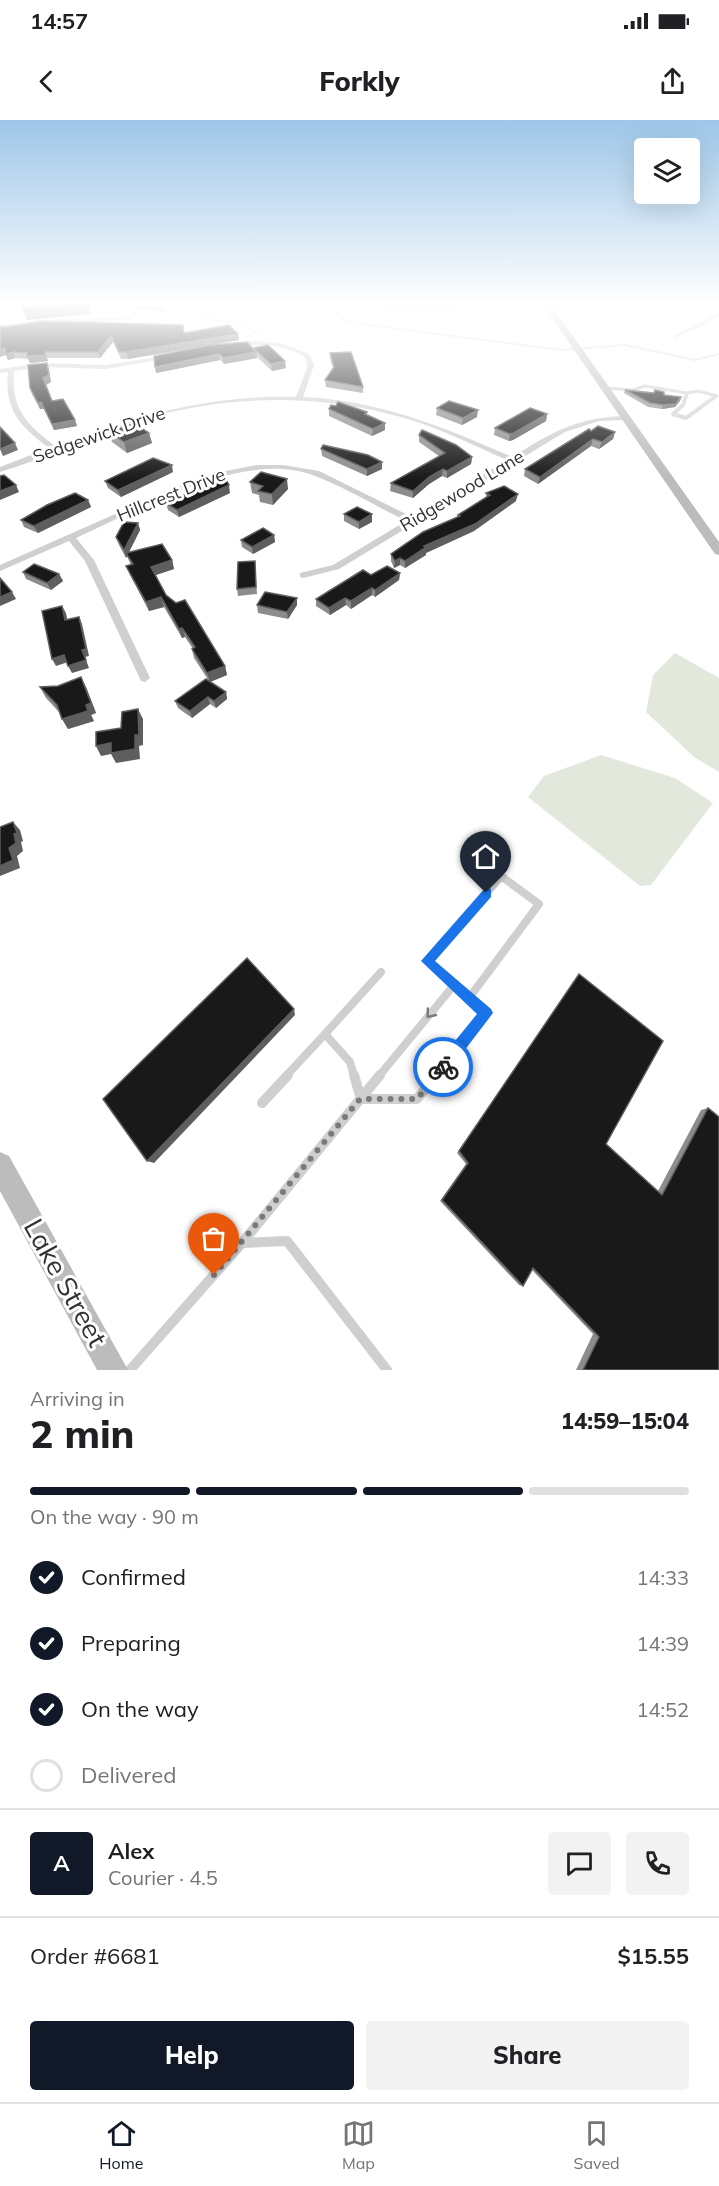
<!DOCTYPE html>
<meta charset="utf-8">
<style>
:root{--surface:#fff;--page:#f2f2f2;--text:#202124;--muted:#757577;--line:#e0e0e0;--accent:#111827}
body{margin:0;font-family:Mulish,sans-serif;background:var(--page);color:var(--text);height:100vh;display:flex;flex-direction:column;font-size:22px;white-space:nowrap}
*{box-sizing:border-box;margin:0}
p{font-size:20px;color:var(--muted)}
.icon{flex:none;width:33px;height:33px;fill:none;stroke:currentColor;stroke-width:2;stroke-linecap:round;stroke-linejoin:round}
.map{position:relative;height:1250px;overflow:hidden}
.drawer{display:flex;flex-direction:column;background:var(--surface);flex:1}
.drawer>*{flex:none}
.fabs{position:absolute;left:634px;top:18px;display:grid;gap:12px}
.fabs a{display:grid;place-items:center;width:66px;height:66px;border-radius:6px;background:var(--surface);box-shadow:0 6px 24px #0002;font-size:30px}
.pin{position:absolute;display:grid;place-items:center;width:51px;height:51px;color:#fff;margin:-62px -26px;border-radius:50% 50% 50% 0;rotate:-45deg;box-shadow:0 0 6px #0007}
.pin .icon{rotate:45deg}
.courier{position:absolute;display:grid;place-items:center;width:60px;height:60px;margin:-30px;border:4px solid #1a73e8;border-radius:50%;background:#fff;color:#222;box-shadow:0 2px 8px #0007}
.overview em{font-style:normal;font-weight:800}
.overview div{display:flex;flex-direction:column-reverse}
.overview{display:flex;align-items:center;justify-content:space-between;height:102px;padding:0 30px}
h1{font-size:39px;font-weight:800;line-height:45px}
.bar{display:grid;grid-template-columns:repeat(4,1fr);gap:9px 6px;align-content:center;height:72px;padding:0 30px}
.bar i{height:8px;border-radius:4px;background:var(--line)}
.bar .on{background:var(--accent)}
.bar p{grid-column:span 4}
.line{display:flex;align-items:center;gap:15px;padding:0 30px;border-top:2px solid var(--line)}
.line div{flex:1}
.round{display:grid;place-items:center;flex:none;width:63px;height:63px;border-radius:6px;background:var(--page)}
ol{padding:0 30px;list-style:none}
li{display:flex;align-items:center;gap:18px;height:66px}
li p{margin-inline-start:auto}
li .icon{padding:6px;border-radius:50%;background:var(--accent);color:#fff;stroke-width:4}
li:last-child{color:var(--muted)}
li i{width:33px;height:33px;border:3px solid var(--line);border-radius:50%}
.button{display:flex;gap:12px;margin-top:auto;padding:12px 30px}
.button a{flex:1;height:69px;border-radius:6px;background:var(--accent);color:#fff;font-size:24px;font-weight:800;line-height:69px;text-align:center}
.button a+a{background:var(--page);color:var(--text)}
.status{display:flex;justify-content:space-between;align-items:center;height:42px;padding:0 30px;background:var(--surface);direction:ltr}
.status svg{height:16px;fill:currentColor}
header{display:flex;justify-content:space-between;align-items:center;height:78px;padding:0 30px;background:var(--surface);font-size:27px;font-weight:800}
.tab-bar{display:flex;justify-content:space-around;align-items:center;height:84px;border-top:2px solid var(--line);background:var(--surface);font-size:16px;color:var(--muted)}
.tab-bar a{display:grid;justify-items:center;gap:3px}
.tab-bar .on{color:var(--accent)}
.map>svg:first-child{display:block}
</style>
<div class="status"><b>14:57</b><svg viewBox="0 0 49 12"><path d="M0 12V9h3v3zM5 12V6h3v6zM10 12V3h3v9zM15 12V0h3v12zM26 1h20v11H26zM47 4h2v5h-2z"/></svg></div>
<header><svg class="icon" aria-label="back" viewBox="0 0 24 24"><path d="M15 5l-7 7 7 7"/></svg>Forkly<svg class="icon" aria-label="share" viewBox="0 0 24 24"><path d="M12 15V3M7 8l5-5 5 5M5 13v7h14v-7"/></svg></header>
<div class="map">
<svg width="719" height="1250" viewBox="0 0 719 1250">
<rect width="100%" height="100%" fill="#fff"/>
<g fill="#e3e8dc">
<polygon points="349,185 468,185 442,194 368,189"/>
<polygon points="675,533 719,558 719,652 694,637 646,592 653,555"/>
<polygon points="601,635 675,658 713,683 651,765 640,766 528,677 544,656"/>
</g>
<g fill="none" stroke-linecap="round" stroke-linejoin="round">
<polyline stroke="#cee0e8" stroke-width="2" points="325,185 344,199 355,203 560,230 625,225 695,240 719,234"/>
<g stroke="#c9c9c9" stroke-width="1.5" stroke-dasharray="1.5 1.5" stroke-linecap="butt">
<polyline points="185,185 203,197 244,205 261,216"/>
<polyline points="134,193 145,195 185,185"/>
</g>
<g stroke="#cfcfcf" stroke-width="3">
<polyline points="676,216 698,206"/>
<polyline points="604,268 633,270 645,266 687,273"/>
<polyline points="687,273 698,271 717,276 715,277"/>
<polyline points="686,277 687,273"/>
</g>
<polyline stroke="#cfcfcf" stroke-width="4" points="686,276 683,285 673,294 686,298 716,276"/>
<g stroke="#cfcfcf" stroke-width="8">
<polyline points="454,865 427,841 501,756 539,784 469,878"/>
<polyline points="325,914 381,852"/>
<polyline points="286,956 325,914 350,942 354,956"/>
<polyline points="379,956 454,865 486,893 435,956"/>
</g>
<g stroke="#cfcfcf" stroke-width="10">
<polyline points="354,955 361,979"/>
<polyline points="361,979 417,979 436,955"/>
<polyline points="262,983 288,955"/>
<polyline points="242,1123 380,955"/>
<polyline points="130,1250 242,1123 287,1121 387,1250"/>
</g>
<g fill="#cfcfcf" fill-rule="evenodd">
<polygon points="719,192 719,196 700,207 695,206"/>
<polygon points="129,197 131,200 46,204 43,202 46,200"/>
<polygon points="31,203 29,206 0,209 0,205"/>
<path d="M250,221L280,223L309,234L314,245L303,277C378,280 444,307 512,337C553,312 575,298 624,296L628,298L624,300L599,301L565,312L339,449L303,458L300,457V453L333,445L406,401C376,386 346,368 315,356C245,328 140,389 76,418L94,440L150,558L145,562L141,561L85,441L69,421L0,451V445L201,356L256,345H283L319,351L412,397L507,340C471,324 435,306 397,296C314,273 223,275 141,300C93,315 48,338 0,352V347L49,328C20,306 4,290 8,252L0,253V249L42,243L105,245L171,235L169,238L105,249L42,247L14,251C11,289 26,304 55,326C134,296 212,274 296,277L308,245L304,236C281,223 257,223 231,227L228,225Z"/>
</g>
<g fill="#bcbcbc" fill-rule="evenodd">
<polygon points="543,185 551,185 719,422 719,435 715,434"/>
<polygon points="0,1032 9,1036 128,1250 97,1250 0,1071"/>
</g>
</g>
<g fill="#8c8c8c">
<polygon points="134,185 164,185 166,192 134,188"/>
<polygon points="5,207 238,214 239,220 128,239 121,239 113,222 100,238 47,238 48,241 30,243 28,239 15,238 8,240 6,235"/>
<polygon points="210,225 253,229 286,248 272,251 257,237 257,238 224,244 220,240 156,253"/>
<polygon points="330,233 363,267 363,273 326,267 325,260 333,248 330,239"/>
<polygon points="49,249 51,262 46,265 52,281 75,300 77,306 54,310 44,289 40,289 32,274 30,268"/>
<polygon points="625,270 664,275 681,277 680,281 675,287 662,289 648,287 624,273"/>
<polygon points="437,288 477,297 462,305 436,295"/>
<polygon points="329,289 367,292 367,295 385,310 372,316 329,296"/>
<polygon points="547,294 546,301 513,320 509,321 494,315 495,308"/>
<polygon points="591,311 615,312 613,319 599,329 591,326 538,364 524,356 525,349"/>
<polygon points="109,312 149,313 152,323 127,333 112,322"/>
<polygon points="419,315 472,337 471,344 447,358 442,356 429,364 413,378 390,371 391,363 439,336 419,322"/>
<polygon points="321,329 382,349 367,356 322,336"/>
<polygon points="173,352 121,377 108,368 105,361"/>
<polygon points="250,362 288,369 273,385 260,382 259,375 252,373"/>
<polygon points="230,373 179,397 168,390 166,383"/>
<polygon points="486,373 516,381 474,411 426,433 426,435 405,448 400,445 394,448 391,441 391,434 457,398 458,395 486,377"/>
<polygon points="88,380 91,387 38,413 24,407 21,400"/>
<polygon points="344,394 372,394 372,402 359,409 344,401"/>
<polygon points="138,403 140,410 129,432 172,440 174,449 155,455 166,475 225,546 227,555 210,562 226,572 227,579 216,588 210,584 192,598 178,588 175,581 209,561 194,538 192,529 193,529 185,517 182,518 164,487 149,491 130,455 126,446 131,445 127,436 126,438 119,425 116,417"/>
<polygon points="274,415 275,422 253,434 242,427 241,420"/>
<polygon points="255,441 257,474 238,476 237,469"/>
<polygon points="23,452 59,454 63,461 51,470 26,459"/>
<polygon points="400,453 399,460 375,477 372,475 351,489 346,485 330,495 316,486 316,479 371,455"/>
<polygon points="257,485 297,485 288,499 258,493"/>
<polygon points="40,567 86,567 96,593 91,595 94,601 68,609 59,592 46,578"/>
<polygon points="579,854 606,1024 658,1071 701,990 708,988 719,1250 576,1250 593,1214 532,1150 523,1166 519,1165 440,1081 466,1044 457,1033"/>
</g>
<g fill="#5e5e5e">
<polygon points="88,185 90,194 27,200 25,194"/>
<polygon points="238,214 239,220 128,239 126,232"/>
<polygon points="111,216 113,222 100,238 98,232"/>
<polygon points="4,228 13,232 15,238 8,240 6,235 0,237 0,230"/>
<polygon points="45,232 48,241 30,243 27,236"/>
<polygon points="256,232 257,238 224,244 223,238"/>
<polygon points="219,234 220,240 156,253 155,247"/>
<polygon points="285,241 286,248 272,251 271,244"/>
<polygon points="47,243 49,249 51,262 46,265 43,258"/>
<polygon points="681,277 680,281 675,287 662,289 663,285"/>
<polygon points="41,282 44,289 40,289 38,283"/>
<polygon points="478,290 477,297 462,305 463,298"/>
<polygon points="547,294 546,301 513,320 509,321 510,314"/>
<polygon points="75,300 77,306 54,310 52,304"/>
<polygon points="385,303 385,310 372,316 373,309"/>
<polygon points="615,312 613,319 599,329 602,322"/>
<polygon points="149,313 152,323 127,333 124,322"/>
<polygon points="593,319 591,326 538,364 540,357"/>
<polygon points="15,323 18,330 3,336 0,329"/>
<polygon points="472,337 471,344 447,358 447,351"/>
<polygon points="382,342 382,349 367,356 367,349"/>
<polygon points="172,345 173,352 121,377 118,370"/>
<polygon points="443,349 442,356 429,364 413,378 413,371 429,357"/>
<polygon points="287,359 288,369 273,385 272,374"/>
<polygon points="16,365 19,372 0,380 0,371"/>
<polygon points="229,365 230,373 179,397 177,390"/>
<polygon points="518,374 516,381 474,411 426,433 426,435 405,448 405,441 424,426"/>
<polygon points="88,380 91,387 38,413 34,406"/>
<polygon points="372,394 372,402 359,409 359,402"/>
<polygon points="138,403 140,410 127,436 126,433 127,436 126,438 124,430"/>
<polygon points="274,415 275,422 253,434 252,427"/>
<polygon points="400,438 400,445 394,448 395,441"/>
<polygon points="172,440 174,449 153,456 151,447"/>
<polygon points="400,453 399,460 375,477 375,470"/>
<polygon points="59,454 63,461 51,470 47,463"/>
<polygon points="372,468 372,475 351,489 351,481"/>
<polygon points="12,472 16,479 0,486 0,477"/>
<polygon points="161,477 164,487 149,491 146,482"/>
<polygon points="297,478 297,485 288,499 287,492"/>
<polygon points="345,478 346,485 330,495 329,488"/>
<polygon points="62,486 66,493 69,508 65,500"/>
<polygon points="79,497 82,504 89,536 85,537 89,548 72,553 68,546 82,530"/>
<polygon points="182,508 185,517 182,518 179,509"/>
<polygon points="64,535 68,542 56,546 52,539"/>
<polygon points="225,546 227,555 210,562 207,553"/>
<polygon points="81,557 86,567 96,593 91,595 94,601 68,609 62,599 86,585"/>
<polygon points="226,572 227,579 216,588 214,581"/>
<polygon points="208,577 210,584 192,598 190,591"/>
<polygon points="138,589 143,599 143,625 139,626 140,639 116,643 111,634 101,636 96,626 135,615"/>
<polygon points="13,702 20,710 23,721 21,722 23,731 17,736 20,748 0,756 0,746 9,728 14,714"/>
<polygon points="294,889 295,895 154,1043 147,1041"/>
</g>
<g fill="#191919" stroke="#5e5e5e" stroke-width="1.5">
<polygon points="36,185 88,185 88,188 25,194 22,188"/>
<polygon points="42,201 183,205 184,213 229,205 238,214 126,232 119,232 111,216 98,232 45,232 45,235 27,236 27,233 13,232 6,234 4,228 0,230 0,206 5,207"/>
<polygon points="247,222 256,232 223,238 219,234 155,247 154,236 210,225"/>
<polygon points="268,225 285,241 271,244 253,228"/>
<polygon points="351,232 363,267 325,260 334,247 330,233"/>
<polygon points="47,243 49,255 43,258 52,281 63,279 75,300 52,304 41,282 38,283 30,268 28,245"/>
<polygon points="625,270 654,273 655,270 664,272 664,275 681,277 676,284 663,285 650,283"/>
<polygon points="449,281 478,290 463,298 437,288"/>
<polygon points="338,282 367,292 365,294 385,303 373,309 329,289 331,285 336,286"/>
<polygon points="530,288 547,294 514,313 510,314 495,308"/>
<polygon points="134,303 149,313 124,322 109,312"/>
<polygon points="598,306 615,312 602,322 593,319 540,357 525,349 589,309 591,311"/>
<polygon points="0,307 15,323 0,329"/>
<polygon points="422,310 456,325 472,337 447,351 443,349 429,357 413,371 391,363 445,333 419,315"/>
<polygon points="323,325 368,335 382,342 367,349 321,329"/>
<polygon points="153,338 172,345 118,370 105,361"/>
<polygon points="261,352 287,359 272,374 258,371 263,366 250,362"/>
<polygon points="4,355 16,365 0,371 0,356"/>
<polygon points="224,356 229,365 177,390 166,383"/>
<polygon points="504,366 518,374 475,404 424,426 426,427 405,441 400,438 395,441 391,434 423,412 460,396 458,395 490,375 486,373"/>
<polygon points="75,373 88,380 34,406 21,400 47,385"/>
<polygon points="357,387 372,394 359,402 344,394"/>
<polygon points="124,402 138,403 124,430 116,417"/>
<polygon points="263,408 274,415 252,427 241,420"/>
<polygon points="162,424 172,440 151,447 166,475 176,483 185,480 225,546 207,553 192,529 195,527 182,508 179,509 161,477 146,482 126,446 133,444 126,433"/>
<polygon points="255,441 256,467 237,469 238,442"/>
<polygon points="34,444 59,454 47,463 23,452"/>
<polygon points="387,446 400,453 375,470 372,468 351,481 345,478 329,488 316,479 363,450 371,455"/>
<polygon points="0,458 12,472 0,477"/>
<polygon points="265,472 297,478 287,492 257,485"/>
<polygon points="62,486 65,500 79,497 86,529 82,530 86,540 68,546 64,535 52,539 42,491"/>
<polygon points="81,557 91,583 86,585 88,591 62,599 57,585 40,567 58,566"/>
<polygon points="206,559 226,572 214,581 208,577 190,591 175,581"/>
<polygon points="138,589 139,615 135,615 135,629 111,633 111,623 96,626 96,612 121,608 122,592"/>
<polygon points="13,702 17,713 14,714 16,723 9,728 13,740 0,746 0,707"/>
<polygon points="247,838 294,889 147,1041 103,979"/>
<polygon points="579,854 663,921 606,1024 662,1075 708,988 719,997 719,1250 583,1250 599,1217 533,1148 523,1166 442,1080 468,1043 459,1031"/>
</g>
<defs><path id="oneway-chevron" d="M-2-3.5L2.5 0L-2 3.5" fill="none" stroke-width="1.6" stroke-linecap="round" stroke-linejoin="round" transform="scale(1.5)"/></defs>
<use stroke="#797979" href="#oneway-chevron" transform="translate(430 894) rotate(129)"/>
<linearGradient id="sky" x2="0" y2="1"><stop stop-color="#9dc6e8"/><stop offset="0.51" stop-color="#fff"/><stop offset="1" stop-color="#fff" stop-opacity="0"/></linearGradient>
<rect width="719" height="360" fill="url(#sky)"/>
<polygon fill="#1a73e8" points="486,767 491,769 491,777 435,841 491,889 493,893 448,952 443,954 436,947 438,942 477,894 421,841"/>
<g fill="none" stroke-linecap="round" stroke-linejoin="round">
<polyline stroke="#7a7a7a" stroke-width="6" stroke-dasharray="0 10.8" points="214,1155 360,979 417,979 443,947"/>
</g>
<g text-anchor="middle" stroke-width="6" stroke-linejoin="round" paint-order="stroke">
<g font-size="18" fill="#323232" stroke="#fff">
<text transform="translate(99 315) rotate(-19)" y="6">Sedgewick Drive</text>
<text transform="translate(462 371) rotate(-31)" y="6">Ridgewood Lane</text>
<text transform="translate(171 375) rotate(-22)" y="6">Hillcrest Drive</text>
</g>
<g font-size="27" fill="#323232" stroke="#fff">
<text transform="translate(65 1163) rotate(61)" y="9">Lake Street</text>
</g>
</g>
</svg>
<div class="fabs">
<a><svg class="icon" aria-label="layers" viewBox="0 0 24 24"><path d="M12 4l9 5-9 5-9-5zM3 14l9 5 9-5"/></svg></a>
</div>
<div class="pin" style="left:214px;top:1155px;background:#ea580c"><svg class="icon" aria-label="bag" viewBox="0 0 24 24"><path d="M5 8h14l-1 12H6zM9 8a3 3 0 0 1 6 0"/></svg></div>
<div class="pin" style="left:486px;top:773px;background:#1f2937"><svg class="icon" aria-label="home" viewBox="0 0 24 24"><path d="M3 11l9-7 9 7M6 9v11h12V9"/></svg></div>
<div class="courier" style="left:443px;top:947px"><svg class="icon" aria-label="bike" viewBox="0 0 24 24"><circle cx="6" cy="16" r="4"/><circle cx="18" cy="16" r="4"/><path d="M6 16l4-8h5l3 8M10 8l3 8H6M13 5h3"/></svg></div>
</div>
<section class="drawer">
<div class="overview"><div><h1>2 min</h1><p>Arriving in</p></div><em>14:59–15:04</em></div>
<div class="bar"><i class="on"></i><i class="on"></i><i class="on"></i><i></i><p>On the way · 90 m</p></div>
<ol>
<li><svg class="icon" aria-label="check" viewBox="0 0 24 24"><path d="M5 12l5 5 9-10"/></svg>Confirmed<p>14:33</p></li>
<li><svg class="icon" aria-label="check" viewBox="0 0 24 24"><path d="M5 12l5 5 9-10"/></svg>Preparing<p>14:39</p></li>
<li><svg class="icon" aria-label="check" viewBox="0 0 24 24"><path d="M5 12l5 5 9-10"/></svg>On the way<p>14:52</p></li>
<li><i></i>Delivered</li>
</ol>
<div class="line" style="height:108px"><b class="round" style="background:var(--accent);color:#fff">A</b><div><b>Alex</b><p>Courier · 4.5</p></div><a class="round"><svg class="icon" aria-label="chat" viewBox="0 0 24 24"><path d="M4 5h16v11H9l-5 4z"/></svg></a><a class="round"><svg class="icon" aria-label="phone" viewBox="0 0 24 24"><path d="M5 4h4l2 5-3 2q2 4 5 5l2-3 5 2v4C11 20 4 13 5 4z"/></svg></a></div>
<div class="line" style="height:78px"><div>Order #6681</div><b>$15.55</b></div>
<div class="button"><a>Help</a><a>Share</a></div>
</section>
<nav class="tab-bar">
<a class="on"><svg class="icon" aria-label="home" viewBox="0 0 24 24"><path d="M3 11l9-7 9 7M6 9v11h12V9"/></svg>Home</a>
<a><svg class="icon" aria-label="map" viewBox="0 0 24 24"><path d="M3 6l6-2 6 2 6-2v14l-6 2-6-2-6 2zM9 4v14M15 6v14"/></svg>Map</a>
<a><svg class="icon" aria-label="saved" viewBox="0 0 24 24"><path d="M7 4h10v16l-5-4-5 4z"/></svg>Saved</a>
</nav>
